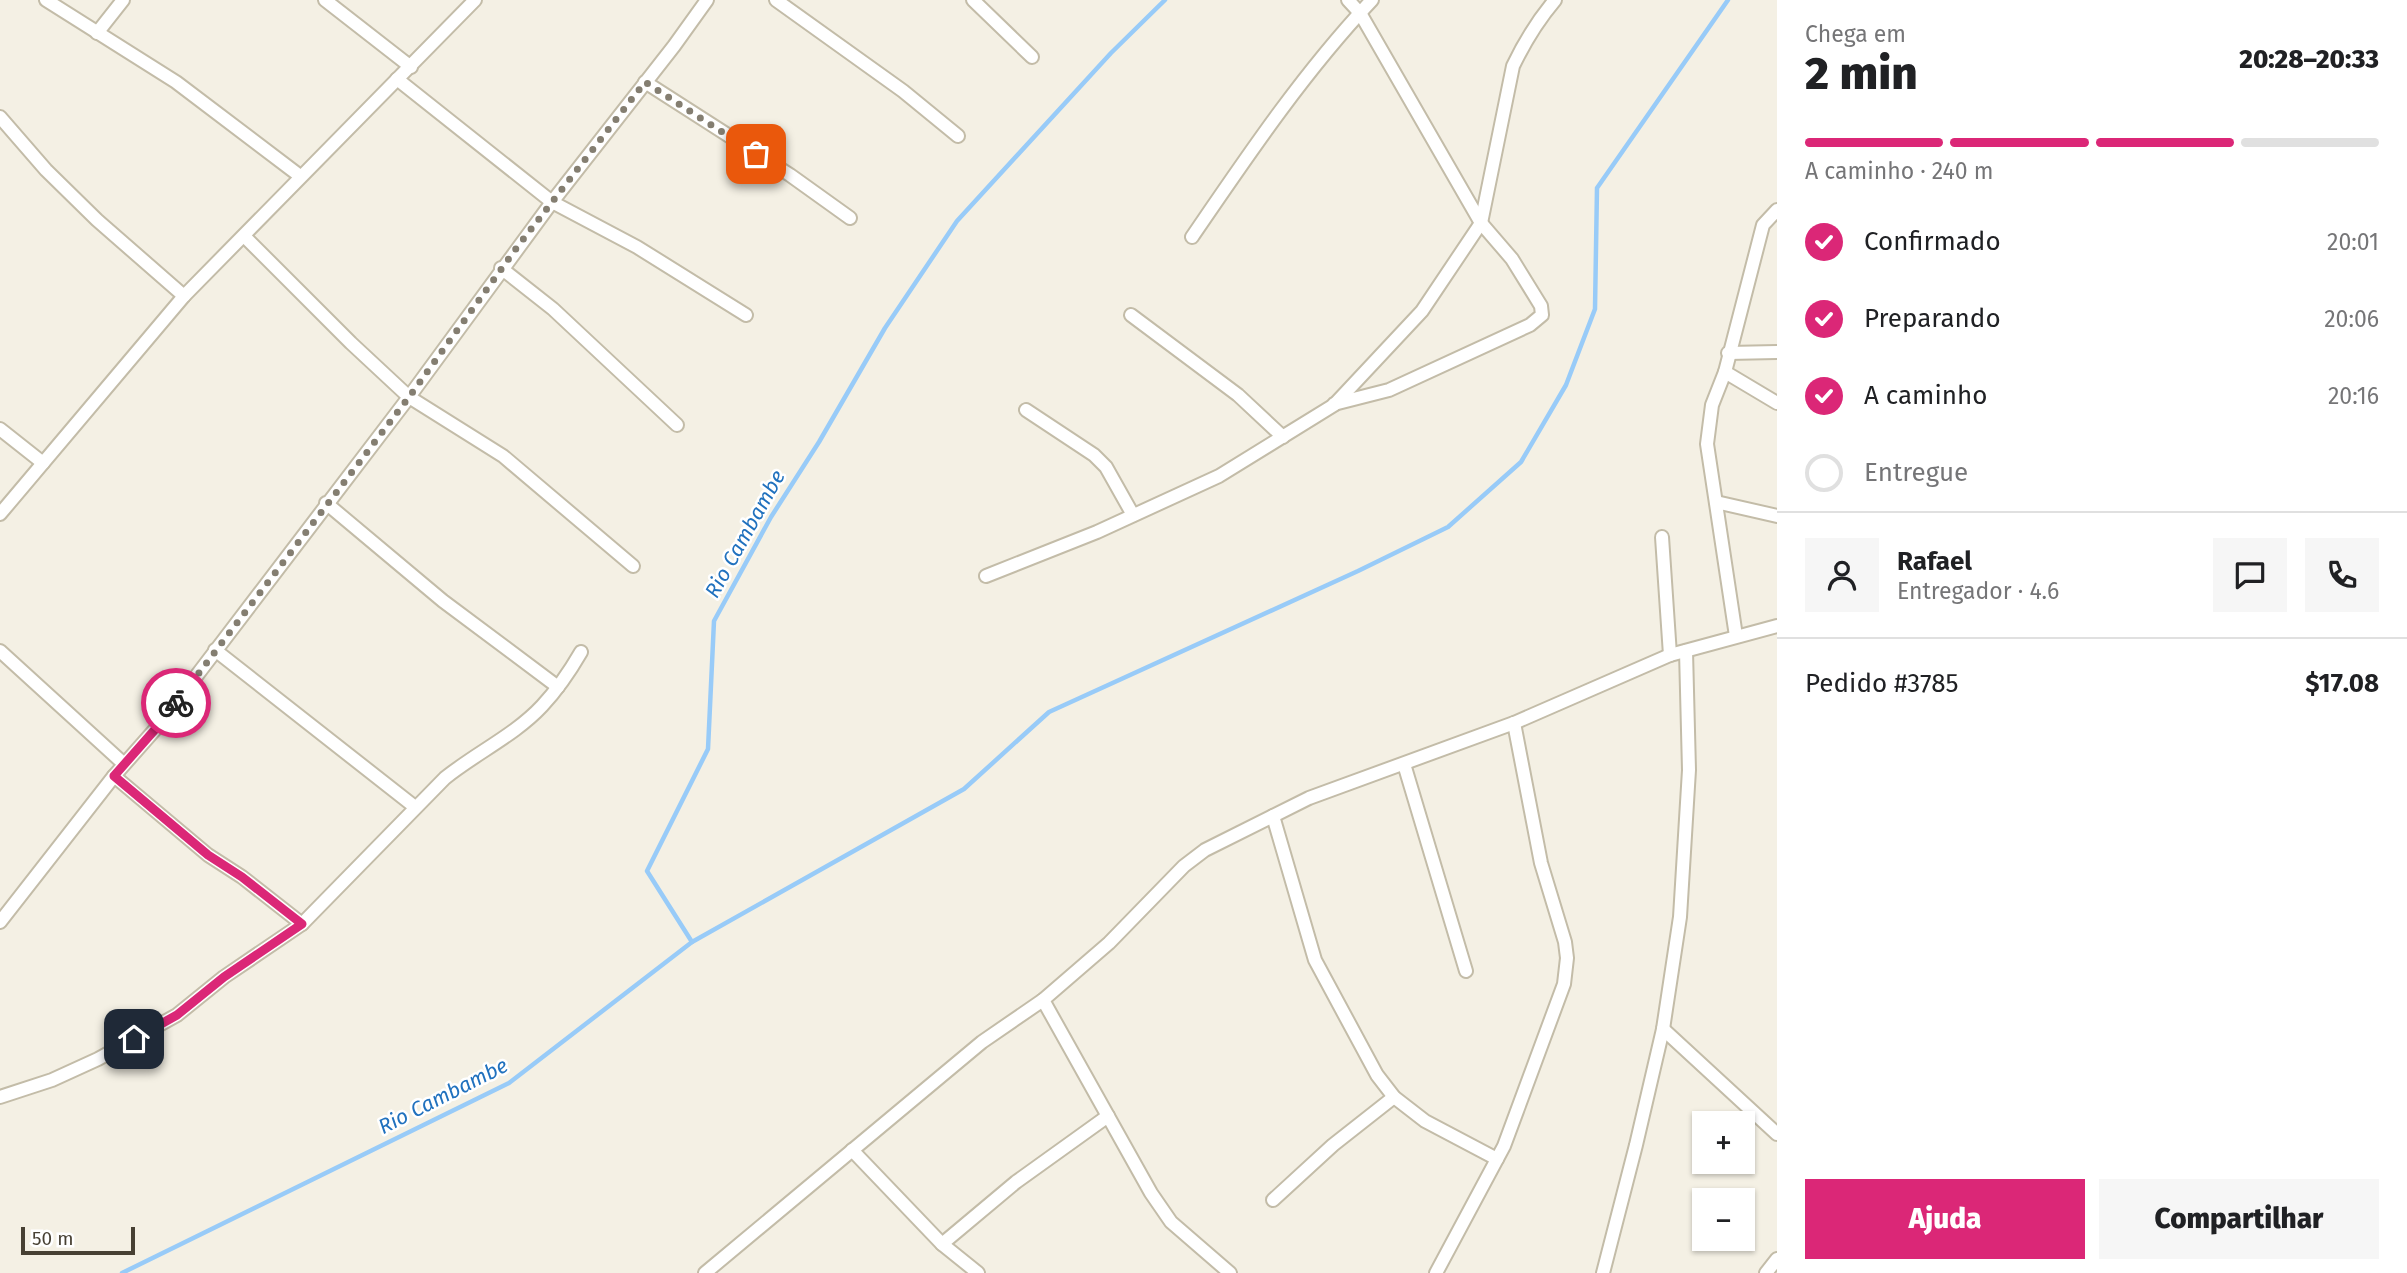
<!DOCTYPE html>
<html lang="pt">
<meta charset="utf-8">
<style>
:root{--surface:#fff;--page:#f6f6f6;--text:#202124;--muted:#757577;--line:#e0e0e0;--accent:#db2777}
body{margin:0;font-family:"Fira Sans",sans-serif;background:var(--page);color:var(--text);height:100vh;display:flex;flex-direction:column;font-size:26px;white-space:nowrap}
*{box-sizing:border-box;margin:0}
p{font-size:23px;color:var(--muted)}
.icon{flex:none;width:38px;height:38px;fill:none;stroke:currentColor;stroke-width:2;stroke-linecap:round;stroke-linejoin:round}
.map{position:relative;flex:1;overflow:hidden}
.drawer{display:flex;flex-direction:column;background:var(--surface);width:630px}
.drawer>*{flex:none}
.tools{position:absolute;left:1692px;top:1111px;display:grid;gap:14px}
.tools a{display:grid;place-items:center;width:63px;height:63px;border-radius:0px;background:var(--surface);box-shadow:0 2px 5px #0004;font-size:35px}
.scale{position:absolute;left:21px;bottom:18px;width:114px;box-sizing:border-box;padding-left:7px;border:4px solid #474033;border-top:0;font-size:19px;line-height:24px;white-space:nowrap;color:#474033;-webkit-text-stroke:5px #fff;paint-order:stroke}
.pin{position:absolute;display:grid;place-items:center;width:60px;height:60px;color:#fff;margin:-30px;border-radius:14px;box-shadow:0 4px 10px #0006}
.courier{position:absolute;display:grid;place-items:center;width:70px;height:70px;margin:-35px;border:5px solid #db2777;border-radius:50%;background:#fff;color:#222;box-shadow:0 2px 9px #0007}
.head em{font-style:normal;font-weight:800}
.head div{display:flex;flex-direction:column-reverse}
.head{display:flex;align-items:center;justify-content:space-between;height:119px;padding:0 28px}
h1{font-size:46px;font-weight:800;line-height:52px}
.bar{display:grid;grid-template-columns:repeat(4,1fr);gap:10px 7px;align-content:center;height:84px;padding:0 28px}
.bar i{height:9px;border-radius:5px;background:var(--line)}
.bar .active{background:var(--accent)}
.bar p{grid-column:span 4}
.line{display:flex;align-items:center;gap:18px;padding:0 28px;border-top:2px solid var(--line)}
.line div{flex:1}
.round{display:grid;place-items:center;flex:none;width:74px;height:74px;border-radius:0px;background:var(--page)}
ol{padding:0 28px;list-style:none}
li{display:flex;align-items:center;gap:21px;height:77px}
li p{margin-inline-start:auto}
li .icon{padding:7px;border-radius:50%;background:var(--accent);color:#fff;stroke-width:4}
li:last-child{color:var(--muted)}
li i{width:38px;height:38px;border:4px solid var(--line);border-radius:50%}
.action{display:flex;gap:14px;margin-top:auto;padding:14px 28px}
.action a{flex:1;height:80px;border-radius:0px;background:var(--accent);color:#fff;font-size:28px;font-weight:800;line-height:80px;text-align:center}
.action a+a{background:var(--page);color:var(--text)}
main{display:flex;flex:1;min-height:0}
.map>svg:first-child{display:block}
</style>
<main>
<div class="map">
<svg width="1777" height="1273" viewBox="0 0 1777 1273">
<rect width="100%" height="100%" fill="#f4f0e4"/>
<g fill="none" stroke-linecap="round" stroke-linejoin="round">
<g stroke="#98cbf8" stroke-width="4.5">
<polyline points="692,942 964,789 1049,712 1358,571 1448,527 1521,462 1566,385 1595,309 1597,188 1728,0"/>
<polyline points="122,1273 509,1083 692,942 647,871 708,749 714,621 771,517 819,442 885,328 957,221 1111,53 1165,0"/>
</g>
<defs>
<g id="minor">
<polyline points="46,0 176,82 300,176"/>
<polyline points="325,0 411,67"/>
<polyline points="776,0 903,91 958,136"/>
<polyline points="973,0 1032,57"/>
<polyline points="97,33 123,0"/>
<polyline points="397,79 552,202 637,247 746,315"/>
<polyline points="645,82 790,175 850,218"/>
<polyline points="0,117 46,170 97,220 184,296"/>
<polyline points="1777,210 1763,225 1725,372 1777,403"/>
<polyline points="244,236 351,343 409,397 503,456 633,566"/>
<path d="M1192,237C1248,155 1304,72 1372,0"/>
<polyline points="501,268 553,309 677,425"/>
<polyline points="1131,315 1238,395 1283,437"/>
<polyline points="1728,353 1777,352"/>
<polyline points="1725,372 1712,405 1707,444 1736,636"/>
<polyline points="1334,404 1389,390 1530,325 1542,315 1541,306 1512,259 1481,223 1360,13 1348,0"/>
<polyline points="1026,410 1094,455 1106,467 1133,515"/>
<polyline points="0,429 43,463"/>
<polyline points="1716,502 1777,516"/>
<polyline points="326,503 443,601 558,687"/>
<polyline points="0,514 184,296 475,0"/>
<polyline points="1662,537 1670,655"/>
<path d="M986,576L1097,532L1219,476L1334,405L1422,311L1481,223L1513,66C1524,43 1538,20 1555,0"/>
<polyline points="215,650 415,807"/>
<polyline points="0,651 124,764"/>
<polyline points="1404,764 1466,971"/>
<polyline points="114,776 208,855 242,877 302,924"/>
<polyline points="1273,816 1315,960 1377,1075 1394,1097 1425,1121 1497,1159"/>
<polyline points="0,922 114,776 159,725 409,397 552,202 674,46 707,0"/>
<polyline points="1043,1000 1151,1193 1171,1222 1230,1273"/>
<polyline points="1663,1029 1777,1134"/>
<path d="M0,1097L52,1080L98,1059L177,1015L224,977L302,924L445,778C476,753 515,735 542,706C557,690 570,671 581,652"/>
<polyline points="852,1150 942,1244 978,1273"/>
<polyline points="1273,1200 1333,1145 1394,1097"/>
<polyline points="942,1244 1016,1182 1108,1116"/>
<polyline points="705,1273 982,1042 1043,1000 1109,943 1184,866 1205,850 1309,798 1514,723 1670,655 1777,626"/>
<polyline points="1436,1273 1504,1146 1564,984 1567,958 1565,942 1541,863 1514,723"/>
<polyline points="1603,1273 1636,1145 1663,1029 1680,917 1689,770 1686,651"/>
<polyline points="1766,1273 1777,1259"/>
</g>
</defs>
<use href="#minor" stroke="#c3bca8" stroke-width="16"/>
<use href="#minor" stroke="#fff" stroke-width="12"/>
</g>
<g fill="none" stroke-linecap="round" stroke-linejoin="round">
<polyline stroke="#847e71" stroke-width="7" stroke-dasharray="0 12.6" points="176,703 409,397 518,246 645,82 756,154"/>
<polyline stroke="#db2777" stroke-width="9" points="134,1039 177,1015 224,977 302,924 242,877 208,855 114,776 159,725 176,703"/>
</g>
<g text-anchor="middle" stroke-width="5" stroke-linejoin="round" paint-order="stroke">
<g font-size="21" font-style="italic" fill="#2071be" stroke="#fff">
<text transform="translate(745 534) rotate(-61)" y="7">Rio Cambambe</text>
<text transform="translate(443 1096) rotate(-27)" y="7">Rio Cambambe</text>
</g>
</g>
</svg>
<div class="tools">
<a>+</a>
<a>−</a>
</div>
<div class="scale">50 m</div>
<div class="pin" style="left:756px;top:154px;background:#ea580c"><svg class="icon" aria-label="bag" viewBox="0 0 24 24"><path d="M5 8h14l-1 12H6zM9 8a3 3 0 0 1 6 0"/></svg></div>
<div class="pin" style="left:134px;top:1039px;background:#1f2937"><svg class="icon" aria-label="home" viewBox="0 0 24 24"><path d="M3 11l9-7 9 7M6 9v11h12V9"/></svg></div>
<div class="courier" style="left:176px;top:703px"><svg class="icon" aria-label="bike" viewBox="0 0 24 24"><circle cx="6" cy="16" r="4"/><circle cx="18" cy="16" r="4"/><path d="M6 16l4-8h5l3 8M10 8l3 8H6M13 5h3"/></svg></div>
</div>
<section class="drawer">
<div class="head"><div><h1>2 min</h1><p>Chega em</p></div><em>20:28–20:33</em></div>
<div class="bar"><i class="active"></i><i class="active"></i><i class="active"></i><i></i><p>A caminho · 240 m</p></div>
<ol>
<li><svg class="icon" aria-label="check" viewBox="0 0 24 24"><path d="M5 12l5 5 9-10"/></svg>Confirmado<p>20:01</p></li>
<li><svg class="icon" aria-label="check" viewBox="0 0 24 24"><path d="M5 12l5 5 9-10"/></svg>Preparando<p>20:06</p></li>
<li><svg class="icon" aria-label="check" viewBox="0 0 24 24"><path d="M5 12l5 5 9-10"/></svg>A caminho<p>20:16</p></li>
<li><i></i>Entregue</li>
</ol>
<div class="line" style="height:126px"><a class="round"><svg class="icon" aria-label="person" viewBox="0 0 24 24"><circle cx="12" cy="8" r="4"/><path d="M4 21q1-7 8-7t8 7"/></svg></a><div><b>Rafael</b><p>Entregador · 4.6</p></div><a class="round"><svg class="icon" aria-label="chat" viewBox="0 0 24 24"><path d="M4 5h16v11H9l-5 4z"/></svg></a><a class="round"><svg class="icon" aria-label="phone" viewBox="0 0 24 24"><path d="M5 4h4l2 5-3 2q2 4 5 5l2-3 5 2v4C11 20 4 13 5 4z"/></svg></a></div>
<div class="line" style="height:91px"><div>Pedido #3785</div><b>$17.08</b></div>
<div class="action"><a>Ajuda</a><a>Compartilhar</a></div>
</section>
</main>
